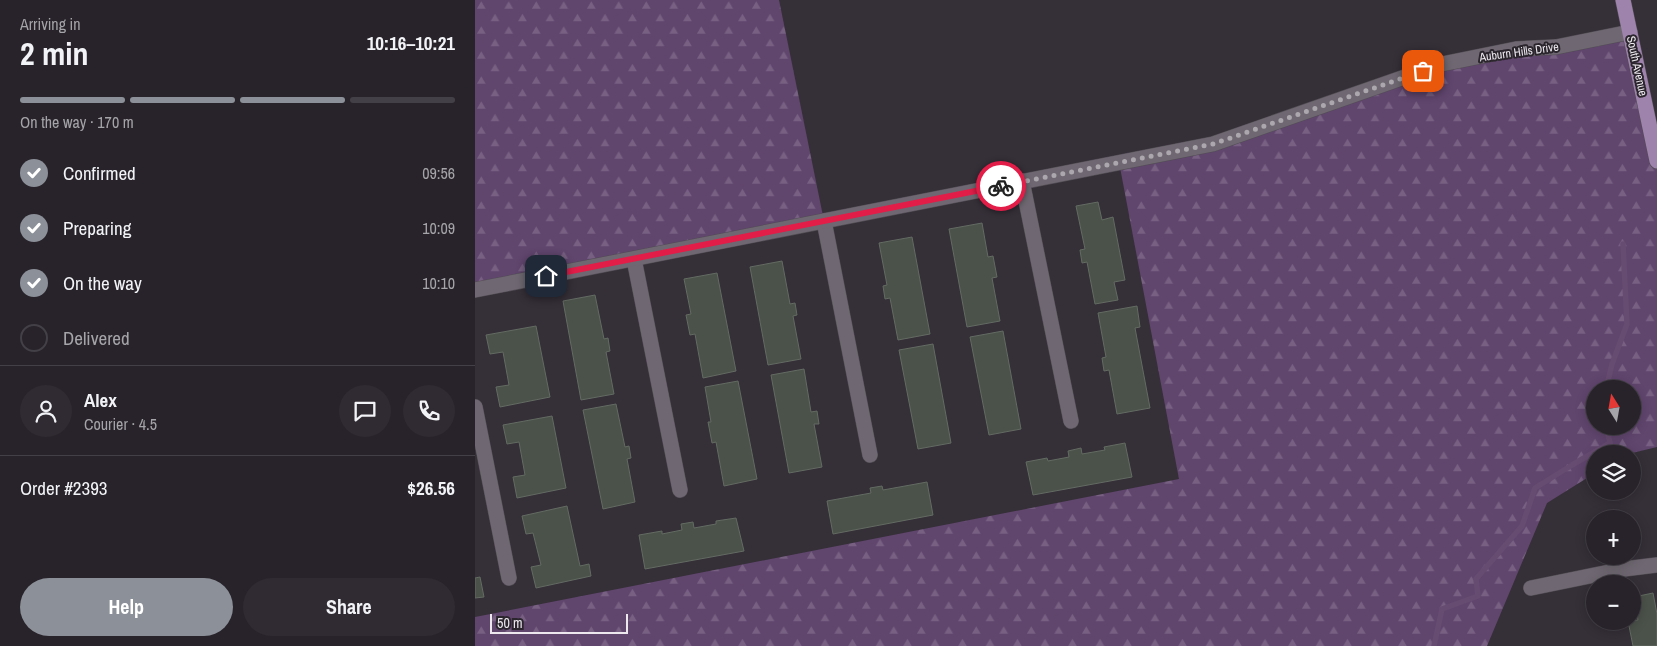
<!DOCTYPE html>
<meta charset="utf-8">
<style>
:root{--surface:#28232a;--page:#302b32;--text:#f1f3f6;--muted:#a5a4a8;--line:#444047;--accent:#8c9099}
body{margin:0;font-family:"Archivo Narrow",sans-serif;background:var(--page);color:var(--text);height:100vh;display:flex;flex-direction:column;font-size:19px;white-space:nowrap}
*{box-sizing:border-box;margin:0}
p{font-size:16px;color:var(--muted)}
.icon{flex:none;width:28px;height:28px;fill:none;stroke:currentColor;stroke-width:2;stroke-linecap:round;stroke-linejoin:round}
.map{position:relative;flex:1;overflow:hidden}
.details{display:flex;flex-direction:column;background:var(--surface);width:475px}
.details>*{flex:none}
.needle{width:32px;rotate:349deg}
.tools{position:absolute;left:1111px;top:380px;display:grid;gap:10px}
.tools a{display:grid;place-items:center;width:55px;height:55px;border-radius:50%;background:var(--surface);box-shadow:0 2px 12px #0003,0 0 0 1px var(--line);font-size:25px}
.scale{position:absolute;left:15px;bottom:12px;width:138px;box-sizing:border-box;padding-left:5px;border:2px solid #ece8ee;border-top:0;font-size:14px;line-height:18px;white-space:nowrap;color:#ece8ee;-webkit-text-stroke:4px #2b252e;paint-order:stroke}
.pin{position:absolute;display:grid;place-items:center;width:42px;height:42px;color:#fff;margin:-21px;border-radius:10px;box-shadow:0 2px 8px #0006}
.courier{position:absolute;display:grid;place-items:center;width:50px;height:50px;margin:-25px;border:4px solid #e11d48;border-radius:50%;background:#fff;color:#222;box-shadow:0 1px 6px #0007}
.headline em{font-style:normal;font-weight:700}
.headline div{display:flex;flex-direction:column-reverse}
.headline{display:flex;align-items:center;justify-content:space-between;height:85px;padding:0 20px}
h1{font-size:32px;font-weight:700;line-height:38px}
.bar{display:grid;grid-template-columns:repeat(4,1fr);gap:8px 5px;align-content:center;height:60px;padding:0 20px}
.bar i{height:6px;border-radius:4px;background:var(--line)}
.bar .current{background:var(--accent)}
.bar p{grid-column:span 4}
.line{display:flex;align-items:center;gap:12px;padding:0 20px;border-top:1px solid var(--line)}
.line div{flex:1}
.round{display:grid;place-items:center;flex:none;width:52px;height:52px;border-radius:26px;background:var(--page)}
ol{padding:0 20px;list-style:none}
li{display:flex;align-items:center;gap:15px;height:55px}
li p{margin-inline-start:auto}
li .icon{padding:5px;border-radius:50%;background:var(--accent);color:#fff;stroke-width:4}
li:last-child{color:var(--muted)}
li i{width:28px;height:28px;border:2px solid var(--line);border-radius:50%}
.primary-button{display:flex;gap:10px;margin-top:auto;padding:10px 20px}
.primary-button a{flex:1;height:58px;border-radius:30px;background:var(--accent);color:#fff;font-size:20px;font-weight:700;line-height:58px;text-align:center}
.primary-button a+a{background:var(--page);color:var(--text)}
main{display:flex;flex:1;min-height:0}
.map>svg:first-child{display:block}
</style>
<main>
<section class="details">
<div class="headline"><div><h1>2 min</h1><p>Arriving in</p></div><em>10:16–10:21</em></div>
<div class="bar"><i class="current"></i><i class="current"></i><i class="current"></i><i></i><p>On the way · 170 m</p></div>
<ol>
<li><svg class="icon" aria-label="check" viewBox="0 0 24 24"><path d="M5 12l5 5 9-10"/></svg>Confirmed<p>09:56</p></li>
<li><svg class="icon" aria-label="check" viewBox="0 0 24 24"><path d="M5 12l5 5 9-10"/></svg>Preparing<p>10:09</p></li>
<li><svg class="icon" aria-label="check" viewBox="0 0 24 24"><path d="M5 12l5 5 9-10"/></svg>On the way<p>10:10</p></li>
<li><i></i>Delivered</li>
</ol>
<div class="line" style="height:90px"><a class="round"><svg class="icon" aria-label="person" viewBox="0 0 24 24"><circle cx="12" cy="8" r="4"/><path d="M4 21q1-7 8-7t8 7"/></svg></a><div><b>Alex</b><p>Courier · 4.5</p></div><a class="round"><svg class="icon" aria-label="chat" viewBox="0 0 24 24"><path d="M4 5h16v11H9l-5 4z"/></svg></a><a class="round"><svg class="icon" aria-label="phone" viewBox="0 0 24 24"><path d="M5 4h4l2 5-3 2q2 4 5 5l2-3 5 2v4C11 20 4 13 5 4z"/></svg></a></div>
<div class="line" style="height:65px"><div>Order #2393</div><b>$26.56</b></div>
<div class="primary-button"><a>Help</a><a>Share</a></div>
</section>
<div class="map">
<svg width="1182" height="646" viewBox="0 0 1182 646">
<defs>
<pattern id="forest-firs" width="22" height="20" patternUnits="userSpaceOnUse" patternTransform="scale(1.25)"><rect width="22" height="20" fill="#60456d"/><path d="M5 1l3.5 6h-7zM16 11l3.5 6h-7z" fill="#776082"/></pattern>
</defs>
<rect width="100%" height="100%" fill="#352f38"/>
<g fill="url(#forest-firs)" fill-rule="evenodd">
<polygon points="0,0 304,0 349,221 0,290"/>
<path d="M1155,32L1182,161V447L1153,454H1120V473L1072,503L1012,646H0V617L704,479L644,162L738,144L967,64ZM1120,389H1158V426H1120Z"/>
</g>
<g fill="none" stroke-linecap="round" stroke-linejoin="round">
<g stroke="#674c71" stroke-width="5.5">
<polyline points="1131,389 1137,364 1152,324 1148,244"/>
<polyline points="959,646 967,609 1003,596 1001,579 1047,526 1060,488 1097,465 1135,443 1131,426"/>
</g>
</g>
<g fill="#4b524a" stroke="#636b62">
<polygon points="623,202 627,220 638,217 650,280 639,282 643,300 620,304 612,262 607,263 605,250 610,249 601,206"/>
<polygon points="507,223 513,257 518,256 522,277 517,278 525,321 492,327 474,229"/>
<polygon points="437,237 455,334 423,340 415,298 410,299 408,286 412,285 404,243"/>
<polygon points="307,261 315,304 320,303 322,315 318,316 326,359 293,365 275,267"/>
<polygon points="242,273 261,371 228,378 220,334 215,335 211,315 216,314 209,279"/>
<polygon points="120,295 129,339 133,338 135,351 131,352 139,394 106,400 88,301"/>
<polygon points="662,306 665,327 660,328 675,408 642,414 634,370 629,371 627,358 631,357 623,313"/>
<polygon points="61,326 75,397 25,407 21,387 34,385 28,352 15,354 11,335"/>
<polygon points="528,331 546,429 514,435 495,337"/>
<polygon points="458,344 476,443 443,449 424,350"/>
<polygon points="329,369 336,412 342,411 344,424 339,424 347,467 314,473 296,375"/>
<polygon points="263,381 282,479 249,486 241,442 237,443 233,422 236,422 230,387"/>
<polygon points="141,404 150,447 154,446 156,458 152,459 160,502 128,509 108,410"/>
<polygon points="77,416 91,488 42,498 38,477 50,475 44,442 32,444 28,425"/>
<polygon points="650,443 657,477 558,495 551,462 572,458 573,461 594,457 593,451 606,448 607,454 630,450 629,447"/>
<polygon points="452,482 458,515 358,534 352,501 396,493 395,488 407,486 408,490"/>
<polygon points="92,506 105,566 114,564 116,576 61,588 56,567 66,565 58,533 51,534 47,516"/>
<polygon points="261,518 269,551 170,569 164,535 187,531 187,534 207,530 206,524 218,522 219,528 241,524 241,521"/>
<polygon points="5,577 9,597 0,598 0,578"/>
<polygon points="1178,593 1182,614 1182,646 1158,646 1153,621 1163,620 1159,597"/>
</g>
<g fill="none" stroke-linecap="round" stroke-linejoin="round">
<defs>
<g id="minor">
<polyline points="547,181 596,421"/>
<polyline points="349,221 395,455"/>
<polyline points="159,259 205,490"/>
<polyline points="0,290 738,144 967,64 1041,49 1081,47 1155,32"/>
<polyline points="0,407 34,578"/>
<polyline points="1056,588 1149,569 1182,565"/>
</g>
<polyline id="major" points="1148,0 1182,161"/>
</defs>
<use href="#minor" stroke="#524d55" stroke-width="16"/>
<use href="#major" stroke="#524d55" stroke-width="16"/>
<use href="#minor" stroke="#6f6872" stroke-width="15"/>
<use href="#major" stroke="#9e83ac" stroke-width="15"/>
</g>
<g fill="none" stroke-linecap="round" stroke-linejoin="round">
<polyline stroke="#aca7ae" stroke-width="5" stroke-dasharray="0 9" points="526,186 738,144 948,71"/>
<polyline stroke="#e11d48" stroke-width="6" points="71,276 526,186"/>
</g>
<g text-anchor="middle" stroke-width="4" stroke-linejoin="round" paint-order="stroke">
<g font-size="12" fill="#ece8ee" stroke="#2b252e">
<text transform="translate(1044 52) rotate(-8)" y="4">Auburn Hills Drive</text>
<text transform="translate(1162 66) rotate(78)" y="4">South Avenue</text>
</g>
</g>
</svg>
<div class="tools">
<a><svg class="needle" viewBox="-14 -14 28 28"><path d="M0-13l5 13h-10z" fill="#e53935"/><path d="M0 13l5-13h-10z" fill="#a5a4a8"/></svg></a>
<a><svg class="icon" aria-label="layers" viewBox="0 0 24 24"><path d="M12 4l9 5-9 5-9-5zM3 14l9 5 9-5"/></svg></a>
<a>+</a>
<a>−</a>
</div>
<div class="scale">50 m</div>
<div class="pin" style="left:948px;top:71px;background:#ea580c"><svg class="icon" aria-label="bag" viewBox="0 0 24 24"><path d="M5 8h14l-1 12H6zM9 8a3 3 0 0 1 6 0"/></svg></div>
<div class="pin" style="left:71px;top:276px;background:#1f2937"><svg class="icon" aria-label="home" viewBox="0 0 24 24"><path d="M3 11l9-7 9 7M6 9v11h12V9"/></svg></div>
<div class="courier" style="left:526px;top:186px"><svg class="icon" aria-label="bike" viewBox="0 0 24 24"><circle cx="6" cy="16" r="4"/><circle cx="18" cy="16" r="4"/><path d="M6 16l4-8h5l3 8M10 8l3 8H6M13 5h3"/></svg></div>
</div>
</main>
